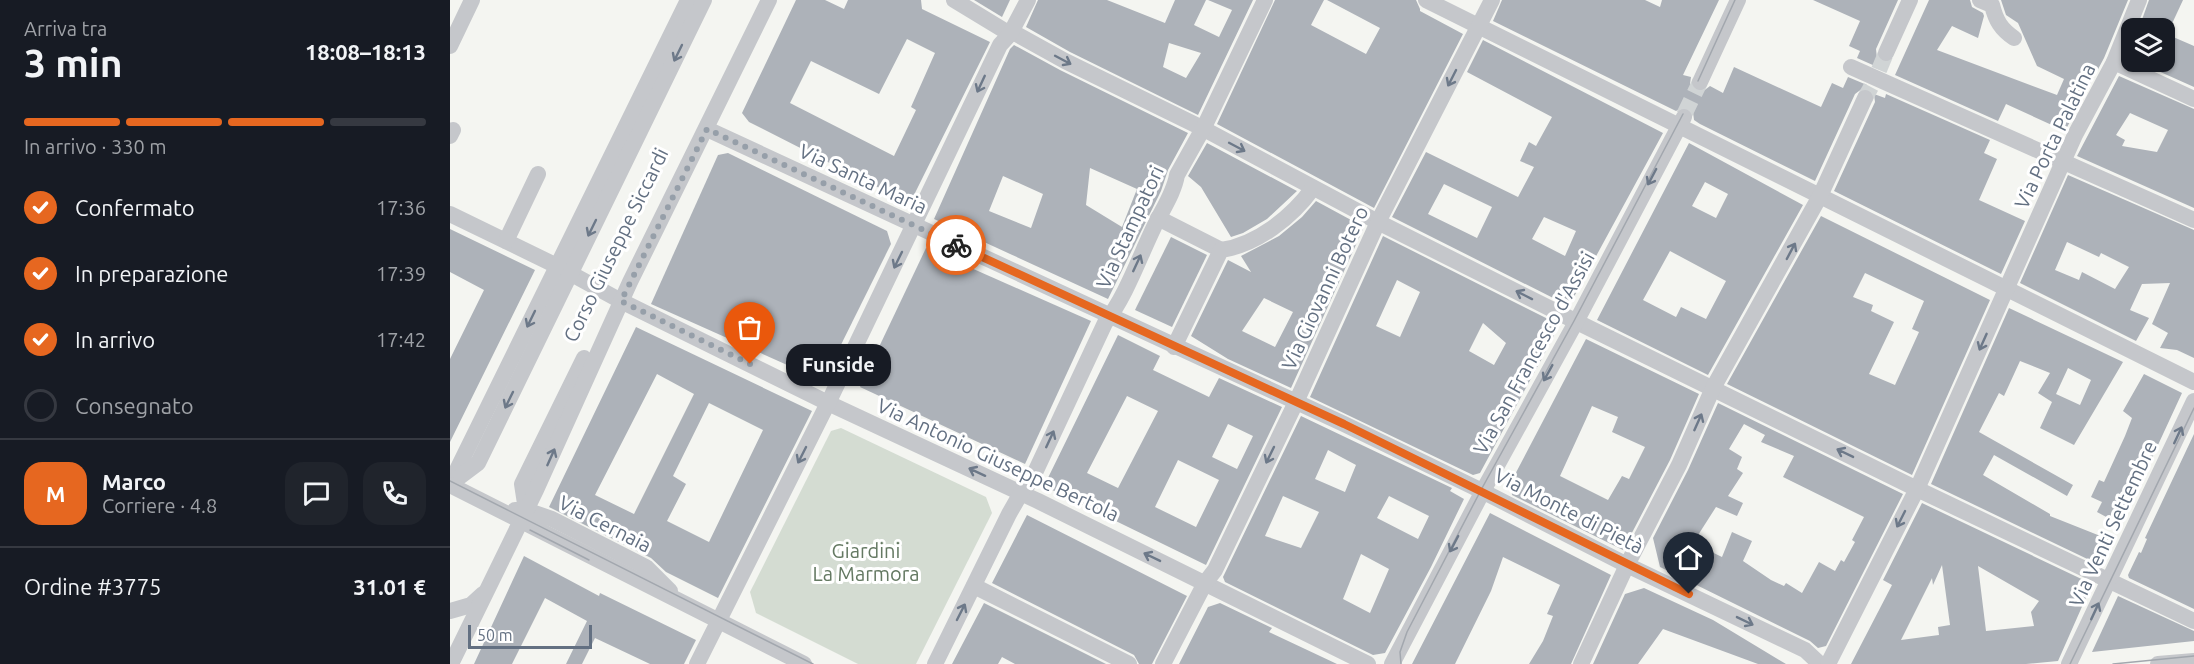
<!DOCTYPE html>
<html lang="it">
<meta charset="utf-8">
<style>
:root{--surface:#171b24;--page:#20242c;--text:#f1f3f6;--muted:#9ea1a6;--line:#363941;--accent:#e66720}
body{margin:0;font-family:Ubuntu,sans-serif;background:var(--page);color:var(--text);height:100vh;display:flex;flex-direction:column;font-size:22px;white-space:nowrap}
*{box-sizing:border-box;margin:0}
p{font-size:20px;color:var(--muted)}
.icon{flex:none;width:33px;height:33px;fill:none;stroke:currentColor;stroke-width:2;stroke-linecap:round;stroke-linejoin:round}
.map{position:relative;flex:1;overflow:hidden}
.drawer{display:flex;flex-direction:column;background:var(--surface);width:450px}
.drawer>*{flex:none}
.buttons{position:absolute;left:1671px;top:18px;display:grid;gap:12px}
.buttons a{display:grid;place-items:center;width:54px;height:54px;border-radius:12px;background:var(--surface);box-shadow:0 2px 4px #0004;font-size:30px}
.scale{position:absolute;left:18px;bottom:15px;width:124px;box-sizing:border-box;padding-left:6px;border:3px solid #637082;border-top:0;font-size:16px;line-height:21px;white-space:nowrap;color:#637082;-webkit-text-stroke:4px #fff;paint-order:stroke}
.pin{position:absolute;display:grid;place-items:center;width:51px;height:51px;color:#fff;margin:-62px -26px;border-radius:50% 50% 50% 0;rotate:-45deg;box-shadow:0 0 6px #0007}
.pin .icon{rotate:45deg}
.courier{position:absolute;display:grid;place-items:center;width:60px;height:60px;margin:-30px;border:4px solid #e66720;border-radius:50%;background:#fff;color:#222;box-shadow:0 2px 8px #0007}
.bubble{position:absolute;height:42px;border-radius:18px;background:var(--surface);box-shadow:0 2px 4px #0004;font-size:20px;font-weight:700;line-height:42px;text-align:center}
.headline em{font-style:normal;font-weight:700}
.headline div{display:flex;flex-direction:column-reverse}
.headline{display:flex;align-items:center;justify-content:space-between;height:102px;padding:0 24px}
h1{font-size:39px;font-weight:700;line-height:45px}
.bar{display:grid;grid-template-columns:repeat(4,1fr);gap:9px 6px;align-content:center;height:72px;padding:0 24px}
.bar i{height:8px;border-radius:4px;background:var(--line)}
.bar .selected{background:var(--accent)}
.bar p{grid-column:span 4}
.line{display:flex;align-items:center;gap:15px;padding:0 24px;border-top:2px solid var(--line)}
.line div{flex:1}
.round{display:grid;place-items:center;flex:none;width:63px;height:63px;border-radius:18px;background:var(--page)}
ol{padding:0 24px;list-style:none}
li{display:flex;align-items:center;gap:18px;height:66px}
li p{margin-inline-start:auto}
li .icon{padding:6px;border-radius:50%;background:var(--accent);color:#fff;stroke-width:4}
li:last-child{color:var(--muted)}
li i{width:33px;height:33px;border:3px solid var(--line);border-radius:50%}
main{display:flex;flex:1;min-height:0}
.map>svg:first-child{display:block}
</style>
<main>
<section class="drawer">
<div class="headline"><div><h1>3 min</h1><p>Arriva tra</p></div><em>18:08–18:13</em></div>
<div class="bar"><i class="selected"></i><i class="selected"></i><i class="selected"></i><i></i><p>In arrivo · 330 m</p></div>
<ol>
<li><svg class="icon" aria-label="check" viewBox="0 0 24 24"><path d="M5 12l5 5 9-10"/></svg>Confermato<p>17:36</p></li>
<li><svg class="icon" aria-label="check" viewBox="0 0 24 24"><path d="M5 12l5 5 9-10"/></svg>In preparazione<p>17:39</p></li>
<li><svg class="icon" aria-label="check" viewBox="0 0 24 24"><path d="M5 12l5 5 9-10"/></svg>In arrivo<p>17:42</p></li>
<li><i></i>Consegnato</li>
</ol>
<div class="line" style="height:108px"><b class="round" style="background:var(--accent);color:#fff">M</b><div><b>Marco</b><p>Corriere · 4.8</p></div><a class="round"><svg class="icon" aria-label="chat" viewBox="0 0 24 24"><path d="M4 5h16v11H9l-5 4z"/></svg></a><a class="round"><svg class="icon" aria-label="phone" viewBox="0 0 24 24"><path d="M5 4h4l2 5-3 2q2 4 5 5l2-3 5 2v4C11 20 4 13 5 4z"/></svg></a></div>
<div class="line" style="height:78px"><div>Ordine #3775</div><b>31.01 €</b></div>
</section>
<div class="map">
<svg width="1744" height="664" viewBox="0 0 1744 664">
<rect width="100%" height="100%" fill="#f4f5f1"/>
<polygon fill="#d4dcd2" points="391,428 536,497 542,513 466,664 408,664 306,613 300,592 381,431"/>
<g fill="#adb2b9" fill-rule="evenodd">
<path d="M346,0H375L394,9L398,0H471L472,9L540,42L463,197L453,199L423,185L299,122L292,113ZM457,39L485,53L461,107L466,110L444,156L340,103L361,61L429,94Z"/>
<polygon points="524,0 560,0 552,17"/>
<path d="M588,0H657L715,23L725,0H756L744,25L769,37L782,10L758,0H803L748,115L620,52L576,27ZM719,43L751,53L736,78L713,67Z"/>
<polygon points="825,0 874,0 861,25 916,54 930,28 877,0 966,0 970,9 970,11 1013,34 924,208 767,124"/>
<polygon points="1052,0 1195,0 1210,7 1212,0 1269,0 1233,75 1241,77 1240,84 1245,91 1252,92 1260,86 1273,93 1284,67 1371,107 1382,83 1393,88 1398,77 1417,85 1405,94 1365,181 1250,124 1244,120 1243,112 1238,108 1233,107 1226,111 1043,21"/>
<polygon points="1363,0 1448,0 1426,49 1427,59 1425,66 1407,58 1410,51 1399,46 1410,21"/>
<polygon points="1479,0 1520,0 1522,7 1533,13 1534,16 1528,38 1502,26 1487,50 1607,95 1614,79 1587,66 1568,23 1556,15 1551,0 1678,0 1654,58 1615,131 1556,104 1548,121 1445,75"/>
<polygon points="1699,0 1733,0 1720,28 1689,28"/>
<polygon points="1714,33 1744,46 1744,87 1688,62 1714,62"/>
<path d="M1033,40L1213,133L1119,306L942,217L976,152L1068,197L1084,167L1070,161L1079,142L1086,146L1102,117L1017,72ZM994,184L1042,207L1027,238L978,214ZM1094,217L1126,231L1115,256L1082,239Z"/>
<path d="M564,45L610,70L738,133L718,170L711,191L658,299L484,219L560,49ZM640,168L687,189L672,227L636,205ZM553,176L593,194L581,228L539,211Z"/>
<path d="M1669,76L1744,109V208L1627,156ZM1680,113L1718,130L1707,152L1672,146L1675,140L1666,135Z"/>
<polygon points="1424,94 1435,98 1436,94 1540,140 1534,153 1547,159 1529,200 1575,221 1551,274 1384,191 1425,102"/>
<polygon points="757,143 847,191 817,219 793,233 781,237 751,187 738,176"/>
<path d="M1239,143L1353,205L1258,375L1147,320ZM1255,182L1278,194L1266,218L1242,206ZM1220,251L1276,281L1256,319L1231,307L1226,317L1193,300Z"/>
<polygon points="278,153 437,231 441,244 373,381 201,304 268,155"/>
<path d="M1618,175L1744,230V358L1727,350L1710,348L1718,333L1702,324L1720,283L1692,284L1680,310L1699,318L1686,341L1570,283ZM1617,242L1649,257L1651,253L1679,267L1665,289L1632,272L1629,280L1605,270Z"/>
<path d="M866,201L914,227L841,388L778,359L741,336L778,260L801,272L791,256L829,236L852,217ZM814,298L843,312L825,347L792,331Z"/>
<path d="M1371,216L1540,300L1462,475L1277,384ZM1415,273L1474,301L1462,329L1469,332L1445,385L1419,374L1444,322L1421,311L1423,305L1403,297Z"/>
<polygon points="0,229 85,270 0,442 0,359 34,290 0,272"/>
<path d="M933,236L1102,321L1104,336L1030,473L1023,475L860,397ZM947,280L970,292L950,337L926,326ZM1033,323L1056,343L1044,365L1019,351Z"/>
<polygon points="721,237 757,255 722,327 685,310"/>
<polygon points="476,248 641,321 575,464 410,387"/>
<path d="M1559,308L1673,362L1624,445L1590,428L1602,402L1588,393L1600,373L1570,361L1554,396L1549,393L1529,432L1623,485L1617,496L1544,455L1533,475L1600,514V516L1663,541L1652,566L1481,484ZM1618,368L1641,380L1630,405L1606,394Z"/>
<path d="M186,327L362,411L268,598L216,572L201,558L99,507ZM207,374L244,394L184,514L145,495ZM259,403L313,430L259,542L217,521L236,484L223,476Z"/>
<path d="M668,335L710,356L703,370L759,397L769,378L832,407L756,565L594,486ZM677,396L708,411L668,488L637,473ZM778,424L803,436L787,469L762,457ZM728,460L769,480L746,527L705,507Z"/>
<path d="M1136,339L1249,394L1220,460L1173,550L1062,495L1061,482ZM1142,406L1168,417L1162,432L1195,447L1179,479L1172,476L1158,500L1110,476Z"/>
<polygon points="1694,374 1732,393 1671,525 1647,512 1652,502 1641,497 1649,480 1654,482 1675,436 1682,418 1673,411"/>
<path d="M1268,403L1453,494L1376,646L1368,648L1360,641L1210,567L1203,538L1238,470ZM1294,424L1315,435L1311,442L1344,456L1333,477L1414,517L1402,540L1405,542L1394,562L1391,560L1385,571L1369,562L1352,593L1336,583L1334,586L1321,580L1293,561L1302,541L1282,532L1272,557L1243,543L1266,507L1287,516L1293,503L1278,496L1293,473L1287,469L1292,457L1279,449Z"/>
<path d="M851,416L1002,488L1000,491L1014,499L981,567L935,653L923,655L775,582L773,577ZM878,450L906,465L895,492L865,479ZM833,496L869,512L851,548L815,536ZM939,496L979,516L968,539L927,518ZM911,554L939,569L920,613L893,599Z"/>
<polygon points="1744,434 1744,609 1679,578 1678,575 1689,552 1691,553 1697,539 1695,538"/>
<path d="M1472,503L1642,584L1608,661L1576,664H1401L1442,585L1433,580ZM1492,565L1500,625L1488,627L1489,635L1451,640L1482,578L1483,585ZM1528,566L1589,601L1581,612L1584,626L1536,631Z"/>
<polygon points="1040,513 1161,575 1121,664 1079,664 1093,641 1103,616 1097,614 1110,585 1053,557 1041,591 1005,664 962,664"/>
<polygon points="577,515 737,596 702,664 689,664 684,655 542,583"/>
<polygon points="74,556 149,596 150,593 246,640 234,664 200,664 145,638 132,664 116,664 137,621 95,598 62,664 24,664"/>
<polygon points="1194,588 1263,620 1336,664 1308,664 1213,629 1188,664 1143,664 1175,594"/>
<polygon points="1668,596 1744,631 1744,641 1642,652"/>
<polygon points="534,603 656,664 565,664 552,657 548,664 502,664"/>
<polygon points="770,603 822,628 819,632 887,664 729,664 758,607"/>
</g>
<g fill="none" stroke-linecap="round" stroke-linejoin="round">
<g stroke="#d0d4d5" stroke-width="16" stroke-dasharray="16 8" stroke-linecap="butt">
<polyline points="1429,70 1436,53"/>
<polyline points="1415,98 1421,87"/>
<polyline points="1234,115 1250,82"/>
</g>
<g stroke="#c5c7cb" stroke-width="16">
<polyline points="504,0 560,34"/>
<polyline points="976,0 1744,382"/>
<path d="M1530,0L1542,5C1546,21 1551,29 1564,38"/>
<polyline points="561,31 615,61 752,128 928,222 1131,324 1467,489 1744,621"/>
<polyline points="0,46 22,0"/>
<polyline points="1436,53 1460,0"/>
<polyline points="1664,62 1744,99"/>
<polyline points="1401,67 1744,220"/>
<polyline points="1250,82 1288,0"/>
<polyline points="257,129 894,424 1034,492 1177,565 1355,650 1370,664"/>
<polyline points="0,136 3,130"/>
<polyline points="0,214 107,266 171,301 378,403 588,501 918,664"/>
<polyline points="708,218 771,250"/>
<polyline points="56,241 88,174"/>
<path d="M724,347L771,250C807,245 842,217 863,188"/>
<polyline points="3,478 238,0"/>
<polyline points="0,484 28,463 254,0"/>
<polyline points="0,485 354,664"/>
<polyline points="65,510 76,510 102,519 196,567 220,591"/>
<polyline points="76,510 72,484 134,358"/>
<polyline points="524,586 679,664"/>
<polyline points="0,611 21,605 33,594"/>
<polyline points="1,664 86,490 180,282 319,0"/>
<polyline points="247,664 382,395 550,45 560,34 578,0"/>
<path d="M485,664L559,514L571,493L581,481L655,323C676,296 689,258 704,227C712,210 724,193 727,175L755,125L815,0"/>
<polyline points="713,664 755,583 765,570 847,400 928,222 1042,0"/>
<polyline points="942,664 1034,489 1126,322 1234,117"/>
<polyline points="1131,664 1177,565 1229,465 1263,388 1370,196 1415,98"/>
<polyline points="1378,664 1467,489 1625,135 1664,62 1689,0"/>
<polyline points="1619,664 1744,401"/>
<polyline points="1708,664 1744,661"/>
</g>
<g stroke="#a2a7ae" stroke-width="1.5">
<polyline points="1248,81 1285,0"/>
<polyline points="0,481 363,664"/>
<polyline points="80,530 139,560"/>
<polyline points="951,664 950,652 957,632 1031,490 1124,321 1233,114"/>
<polyline points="1620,664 1744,408"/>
<polyline points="1663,664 1744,656"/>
</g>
</g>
<defs><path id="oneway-shaft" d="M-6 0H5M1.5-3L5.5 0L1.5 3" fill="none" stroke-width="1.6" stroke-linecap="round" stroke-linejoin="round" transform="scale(1.5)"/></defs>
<g stroke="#6d7989">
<use href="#oneway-shaft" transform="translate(228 53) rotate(116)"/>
<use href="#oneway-shaft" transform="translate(613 60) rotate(28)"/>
<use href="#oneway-shaft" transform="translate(1002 78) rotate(117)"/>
<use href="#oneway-shaft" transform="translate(531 84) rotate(115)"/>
<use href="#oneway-shaft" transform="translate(787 147) rotate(28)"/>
<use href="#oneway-shaft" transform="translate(1202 177) rotate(118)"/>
<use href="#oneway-shaft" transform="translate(142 228) rotate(116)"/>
<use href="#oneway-shaft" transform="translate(1341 251) rotate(-62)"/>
<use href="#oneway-shaft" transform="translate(448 260) rotate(116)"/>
<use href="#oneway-shaft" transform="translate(687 263) rotate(-65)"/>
<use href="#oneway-shaft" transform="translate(1074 295) rotate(-153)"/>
<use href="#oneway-shaft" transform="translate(81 319) rotate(116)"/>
<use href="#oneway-shaft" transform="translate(1533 342) rotate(114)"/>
<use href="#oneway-shaft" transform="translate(1098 373) rotate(119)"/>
<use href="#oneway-shaft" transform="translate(59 400) rotate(116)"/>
<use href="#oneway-shaft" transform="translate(1248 422) rotate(-66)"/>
<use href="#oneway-shaft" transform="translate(1728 435) rotate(-65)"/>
<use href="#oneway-shaft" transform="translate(600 439) rotate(-65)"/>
<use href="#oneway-shaft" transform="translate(1395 453) rotate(-154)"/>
<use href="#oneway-shaft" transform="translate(352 455) rotate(117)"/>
<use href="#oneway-shaft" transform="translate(820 455) rotate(116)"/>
<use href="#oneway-shaft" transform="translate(101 457) rotate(-66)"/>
<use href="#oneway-shaft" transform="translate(527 472) rotate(-155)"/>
<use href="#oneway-shaft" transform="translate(1451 519) rotate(117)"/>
<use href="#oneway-shaft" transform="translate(1004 544) rotate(118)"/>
<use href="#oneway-shaft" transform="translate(702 557) rotate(-154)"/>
<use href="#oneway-shaft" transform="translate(1645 611) rotate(-65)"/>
<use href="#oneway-shaft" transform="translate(511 612) rotate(-63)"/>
<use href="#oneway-shaft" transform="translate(1295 621) rotate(26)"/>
</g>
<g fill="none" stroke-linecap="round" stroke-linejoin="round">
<polyline stroke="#969fa9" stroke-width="6" stroke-dasharray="0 10.8" points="300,364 171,301 257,129 506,245"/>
<polyline stroke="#e66720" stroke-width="8" points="506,245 894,424 1239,594"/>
</g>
<g text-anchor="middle" stroke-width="6" stroke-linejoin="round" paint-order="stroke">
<g font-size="20" fill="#637082" stroke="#fff">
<text transform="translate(1605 136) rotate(-64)" y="7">Via Porta Palatina</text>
<text transform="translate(413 179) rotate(25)" y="7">Via Santa Maria</text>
<text transform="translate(680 227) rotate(-65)" y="7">Via Stampatori</text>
<text transform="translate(166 245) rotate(-64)" y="7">Corso Giuseppe Siccardi</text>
<text transform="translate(875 288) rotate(-65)" y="7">Via Giovanni Botero</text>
<text transform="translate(1084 353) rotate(-61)" y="7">Via San Francesco d'Assisi</text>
<text transform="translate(548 460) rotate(25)" y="7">Via Antonio Giuseppe Bertola</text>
<text transform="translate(1119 511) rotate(27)" y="7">Via Monte di Pietà</text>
<text transform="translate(155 524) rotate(27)" y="7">Via Cernaia</text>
<text transform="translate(1663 524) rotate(-65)" y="7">Via Venti Settembre</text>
</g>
<g font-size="20" fill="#647962" stroke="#fff">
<text x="416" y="558">Giardini<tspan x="416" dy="23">La Marmora</tspan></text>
</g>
</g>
</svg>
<div class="buttons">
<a><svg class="icon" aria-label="layers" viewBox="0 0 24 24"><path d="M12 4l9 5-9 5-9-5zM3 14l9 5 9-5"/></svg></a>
</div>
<div class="scale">50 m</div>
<div class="pin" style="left:300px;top:364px;background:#ea580c"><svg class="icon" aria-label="bag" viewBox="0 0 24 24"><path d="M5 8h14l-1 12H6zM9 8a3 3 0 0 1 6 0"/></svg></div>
<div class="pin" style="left:1239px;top:594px;background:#1f2937"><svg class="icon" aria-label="home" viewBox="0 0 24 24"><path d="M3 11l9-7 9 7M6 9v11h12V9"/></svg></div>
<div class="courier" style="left:506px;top:245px"><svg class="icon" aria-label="bike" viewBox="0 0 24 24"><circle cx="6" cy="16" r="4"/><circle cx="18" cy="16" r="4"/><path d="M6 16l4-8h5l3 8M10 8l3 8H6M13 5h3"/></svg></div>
<div class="bubble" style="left:336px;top:344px;width:105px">Funside</div>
</div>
</main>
